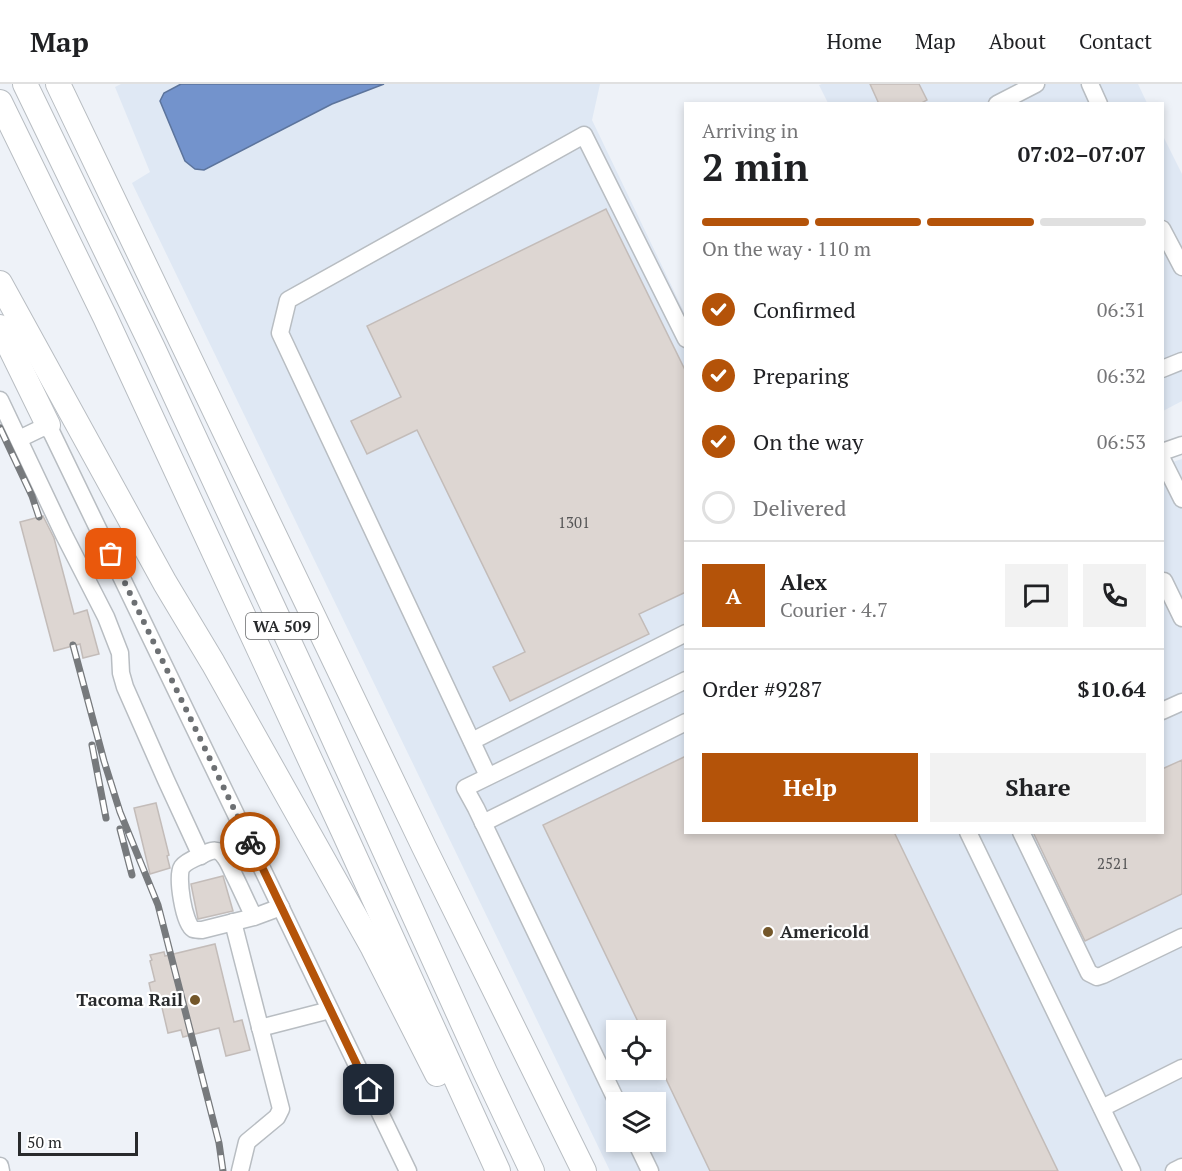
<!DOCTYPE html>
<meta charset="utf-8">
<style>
:root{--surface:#fff;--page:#f2f2f2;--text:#202124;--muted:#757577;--line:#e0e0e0;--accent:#b45309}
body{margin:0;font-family:"PT Serif",serif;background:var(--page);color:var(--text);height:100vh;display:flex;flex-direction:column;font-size:22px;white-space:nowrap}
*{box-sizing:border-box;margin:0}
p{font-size:20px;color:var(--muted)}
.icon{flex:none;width:33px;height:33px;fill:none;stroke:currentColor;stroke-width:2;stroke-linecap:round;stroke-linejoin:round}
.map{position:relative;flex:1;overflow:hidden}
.drawer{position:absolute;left:684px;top:18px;width:480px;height:732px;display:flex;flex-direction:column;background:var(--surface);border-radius:0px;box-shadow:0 3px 9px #0003}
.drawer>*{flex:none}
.buttons{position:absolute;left:606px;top:936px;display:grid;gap:12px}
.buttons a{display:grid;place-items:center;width:60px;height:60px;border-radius:0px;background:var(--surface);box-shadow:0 3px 9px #0003;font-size:30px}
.scale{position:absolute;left:18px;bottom:15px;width:120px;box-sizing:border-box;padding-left:6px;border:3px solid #282a2c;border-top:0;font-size:16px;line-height:21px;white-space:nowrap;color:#282a2c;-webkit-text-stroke:4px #fff;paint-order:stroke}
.pin{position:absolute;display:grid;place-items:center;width:51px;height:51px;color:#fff;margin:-26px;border-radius:12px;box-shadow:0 3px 9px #0006}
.courier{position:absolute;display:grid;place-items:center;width:60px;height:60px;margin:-30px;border:4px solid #b45309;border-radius:50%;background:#fff;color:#222;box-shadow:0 2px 8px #0007}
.summary em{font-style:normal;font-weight:600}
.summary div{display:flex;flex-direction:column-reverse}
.summary{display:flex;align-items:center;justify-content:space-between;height:102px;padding:0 18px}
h1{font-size:39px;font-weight:600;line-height:45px}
.bar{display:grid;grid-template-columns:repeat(4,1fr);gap:9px 6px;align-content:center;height:72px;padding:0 18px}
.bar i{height:8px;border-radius:4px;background:var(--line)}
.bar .current{background:var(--accent)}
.bar p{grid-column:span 4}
.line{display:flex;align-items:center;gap:15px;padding:0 18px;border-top:2px solid var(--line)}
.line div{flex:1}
.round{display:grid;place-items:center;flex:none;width:63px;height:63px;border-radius:0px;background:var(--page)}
ol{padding:0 18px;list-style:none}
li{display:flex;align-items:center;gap:18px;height:66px}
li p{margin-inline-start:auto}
li .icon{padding:6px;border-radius:50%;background:var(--accent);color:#fff;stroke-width:4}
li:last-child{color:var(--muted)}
li i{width:33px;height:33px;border:3px solid var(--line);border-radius:50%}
.button{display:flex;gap:12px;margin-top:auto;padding:12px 18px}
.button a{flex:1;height:69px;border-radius:0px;background:var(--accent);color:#fff;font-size:24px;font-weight:600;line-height:69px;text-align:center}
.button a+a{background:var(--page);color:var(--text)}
header{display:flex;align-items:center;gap:36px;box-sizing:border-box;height:84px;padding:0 30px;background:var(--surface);border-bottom:2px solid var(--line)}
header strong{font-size:28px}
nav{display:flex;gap:33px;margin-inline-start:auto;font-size:21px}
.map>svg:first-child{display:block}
</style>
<header>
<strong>Map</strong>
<nav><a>Home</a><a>Map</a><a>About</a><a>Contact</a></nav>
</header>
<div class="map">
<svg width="1182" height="1087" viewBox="0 0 1182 1087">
<rect width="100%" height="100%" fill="#eef2f8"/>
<g fill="#dfe8f4" fill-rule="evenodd">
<path d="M121,0H600L592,36L685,230L686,748H1162L1163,381L1182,375V1087H610L132,99L150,88L115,3ZM616,946H656V986H616ZM616,1018H656V1058H616Z"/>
<polygon points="822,0 1138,0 1147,19 828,19 819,1"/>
<polygon points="1162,50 1182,90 1182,317 1163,327"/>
</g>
<polygon fill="#7393cc" stroke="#5c749c" stroke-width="1.5" points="181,0 384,0 332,20 204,86 195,85 185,77 160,17 164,9"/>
<g fill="#ddd6d2" stroke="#c3bcb9" stroke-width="1.5">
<polygon points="870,0 919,0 927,16 920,20 879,20"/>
<polygon points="606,125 686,288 686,508 639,530 649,550 510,617 493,583 525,568 417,346 367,370 351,337 401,313 367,242"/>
<polygon points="43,432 54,454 74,530 87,526 99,570 83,574 80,560 54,567 20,438"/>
<polygon points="686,672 686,748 894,748 1058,1087 710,1087 656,974 656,946 642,946 543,741"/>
<polygon points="1182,676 1182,810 1085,857 1033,748 1162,748 1162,685"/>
<polygon points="156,719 169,771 167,772 170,784 150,790 134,724"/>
<polygon points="223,792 233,827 198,835 191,800"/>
<polygon points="215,860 234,938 242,936 250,966 226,972 219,944 183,953 181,946 168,949 160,915 153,917 149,899 155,897 150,877 152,876 150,871 164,868 165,872"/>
</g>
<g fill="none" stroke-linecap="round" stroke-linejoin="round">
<defs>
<g id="minor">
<polyline points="1090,0 1099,20"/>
<polyline points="997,20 1036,0"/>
<polyline points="1162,145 1182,183"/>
<polyline points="1162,285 1182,277"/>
<polyline points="0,316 64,451 106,533 120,569 121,589 125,603 166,696 201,772"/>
<polyline points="19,355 48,341 408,1087"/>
<polyline points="1162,368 1182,361"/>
<polyline points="1162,375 1182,415"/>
<polyline points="1164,497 1182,534"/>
<polyline points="1162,627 1182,618"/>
<polyline points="472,657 686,549"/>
<polyline points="488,692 280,249 288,216 584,51 686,255"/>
<polyline points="483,739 686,638"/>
<polyline points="968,748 1132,1087"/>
<polyline points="1021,748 1089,889 1097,893 1103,891 1182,853"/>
<path d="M254,833C247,819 241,805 234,791C231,785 228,776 223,771C218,765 213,766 206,769C199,773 187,776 182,783C176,792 184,840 193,845C196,846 199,846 202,846L254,833L281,823"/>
<polyline points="233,838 281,1025 277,1033 247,1058 240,1087"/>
<polyline points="260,944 330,926"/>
<polyline points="617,1018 476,724 465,704 686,596"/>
<polyline points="1102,1024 1182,984"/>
<polyline points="636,1058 650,1087"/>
<polyline points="0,1082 1,1087"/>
<polyline points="1174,1087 1182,1083"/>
</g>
<g id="highway">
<polyline points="25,0 153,264 318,620 485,988 532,1087"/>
<polyline points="58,0 424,763 584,1087"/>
<polyline points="0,18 105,233 345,751 498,1087"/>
<polyline points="0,199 165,499 213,579 373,864 437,990"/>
<polyline points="0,243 48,341"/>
</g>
</defs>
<use href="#minor" stroke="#b8bdc2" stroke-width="19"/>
<use href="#highway" stroke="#b8bdc2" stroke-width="26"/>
<use href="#minor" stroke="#fff" stroke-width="16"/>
<use href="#highway" stroke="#fff" stroke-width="24"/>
<defs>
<g id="rail">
<polyline points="0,344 32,412 39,433"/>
<polyline points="73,561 104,677 120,728 158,821 219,1059 223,1087"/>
<polyline points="92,661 106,734"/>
<polyline points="120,745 132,791"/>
</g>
</defs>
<use href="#rail" stroke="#777a7d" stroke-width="7"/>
<use href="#rail" stroke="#fff" stroke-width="4.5" stroke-dasharray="14" stroke-linecap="butt"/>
</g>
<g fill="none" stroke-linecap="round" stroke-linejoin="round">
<polyline stroke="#6d7073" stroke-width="6" stroke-dasharray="0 10.8" points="111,470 250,758"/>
<polyline stroke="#b45309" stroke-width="8" points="250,758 369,1006"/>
</g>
<g fill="#74572a" stroke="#fff" stroke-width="2">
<circle cx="768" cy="848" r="6"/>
<circle cx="195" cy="916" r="6"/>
</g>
<g text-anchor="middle" stroke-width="4.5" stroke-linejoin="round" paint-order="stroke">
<g font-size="15" fill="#555556">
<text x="574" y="444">1301</text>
<text x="1113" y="785">2521</text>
</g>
<rect fill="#fff" stroke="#686a6b" stroke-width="1.5" x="246" y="529" width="72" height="26" rx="4.5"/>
<g font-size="16" font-weight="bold" fill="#282a2c">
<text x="282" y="548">WA 509</text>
</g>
<g font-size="18" font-weight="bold" fill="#282a2c" stroke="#fff" text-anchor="start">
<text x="780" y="854">Americold</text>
<text x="183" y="922" text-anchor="end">Tacoma Rail</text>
</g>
</g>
</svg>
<div class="buttons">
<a><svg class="icon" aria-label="locate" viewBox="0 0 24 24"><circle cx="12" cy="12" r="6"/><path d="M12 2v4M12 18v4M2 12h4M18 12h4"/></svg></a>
<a><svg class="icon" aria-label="layers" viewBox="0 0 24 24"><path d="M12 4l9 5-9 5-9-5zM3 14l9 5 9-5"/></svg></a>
</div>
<div class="scale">50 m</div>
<div class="pin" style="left:111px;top:470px;background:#ea580c"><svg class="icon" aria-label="bag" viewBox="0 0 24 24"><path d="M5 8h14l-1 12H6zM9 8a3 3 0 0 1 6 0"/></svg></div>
<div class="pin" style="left:369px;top:1006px;background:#1f2937"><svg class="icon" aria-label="home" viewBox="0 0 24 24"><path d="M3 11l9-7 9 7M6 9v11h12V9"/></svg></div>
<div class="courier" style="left:250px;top:758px"><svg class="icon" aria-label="bike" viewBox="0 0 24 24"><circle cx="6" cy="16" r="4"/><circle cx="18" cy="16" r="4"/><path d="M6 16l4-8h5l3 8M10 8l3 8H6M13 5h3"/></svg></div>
<section class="drawer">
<div class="summary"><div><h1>2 min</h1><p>Arriving in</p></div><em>07:02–07:07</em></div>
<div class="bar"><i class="current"></i><i class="current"></i><i class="current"></i><i></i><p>On the way · 110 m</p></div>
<ol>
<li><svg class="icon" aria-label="check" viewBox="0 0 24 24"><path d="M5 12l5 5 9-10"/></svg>Confirmed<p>06:31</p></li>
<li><svg class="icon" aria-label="check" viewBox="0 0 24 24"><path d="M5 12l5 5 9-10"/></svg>Preparing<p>06:32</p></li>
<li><svg class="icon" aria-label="check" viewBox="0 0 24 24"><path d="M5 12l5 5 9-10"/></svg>On the way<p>06:53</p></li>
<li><i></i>Delivered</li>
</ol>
<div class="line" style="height:108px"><b class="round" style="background:var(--accent);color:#fff">A</b><div><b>Alex</b><p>Courier · 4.7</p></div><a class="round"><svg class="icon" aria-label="chat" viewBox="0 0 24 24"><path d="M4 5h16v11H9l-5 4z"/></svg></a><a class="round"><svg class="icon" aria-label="phone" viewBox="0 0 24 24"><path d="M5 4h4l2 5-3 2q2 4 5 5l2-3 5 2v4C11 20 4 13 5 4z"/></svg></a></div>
<div class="line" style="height:78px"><div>Order #9287</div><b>$10.64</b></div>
<div class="button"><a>Help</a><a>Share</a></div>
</section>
</div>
